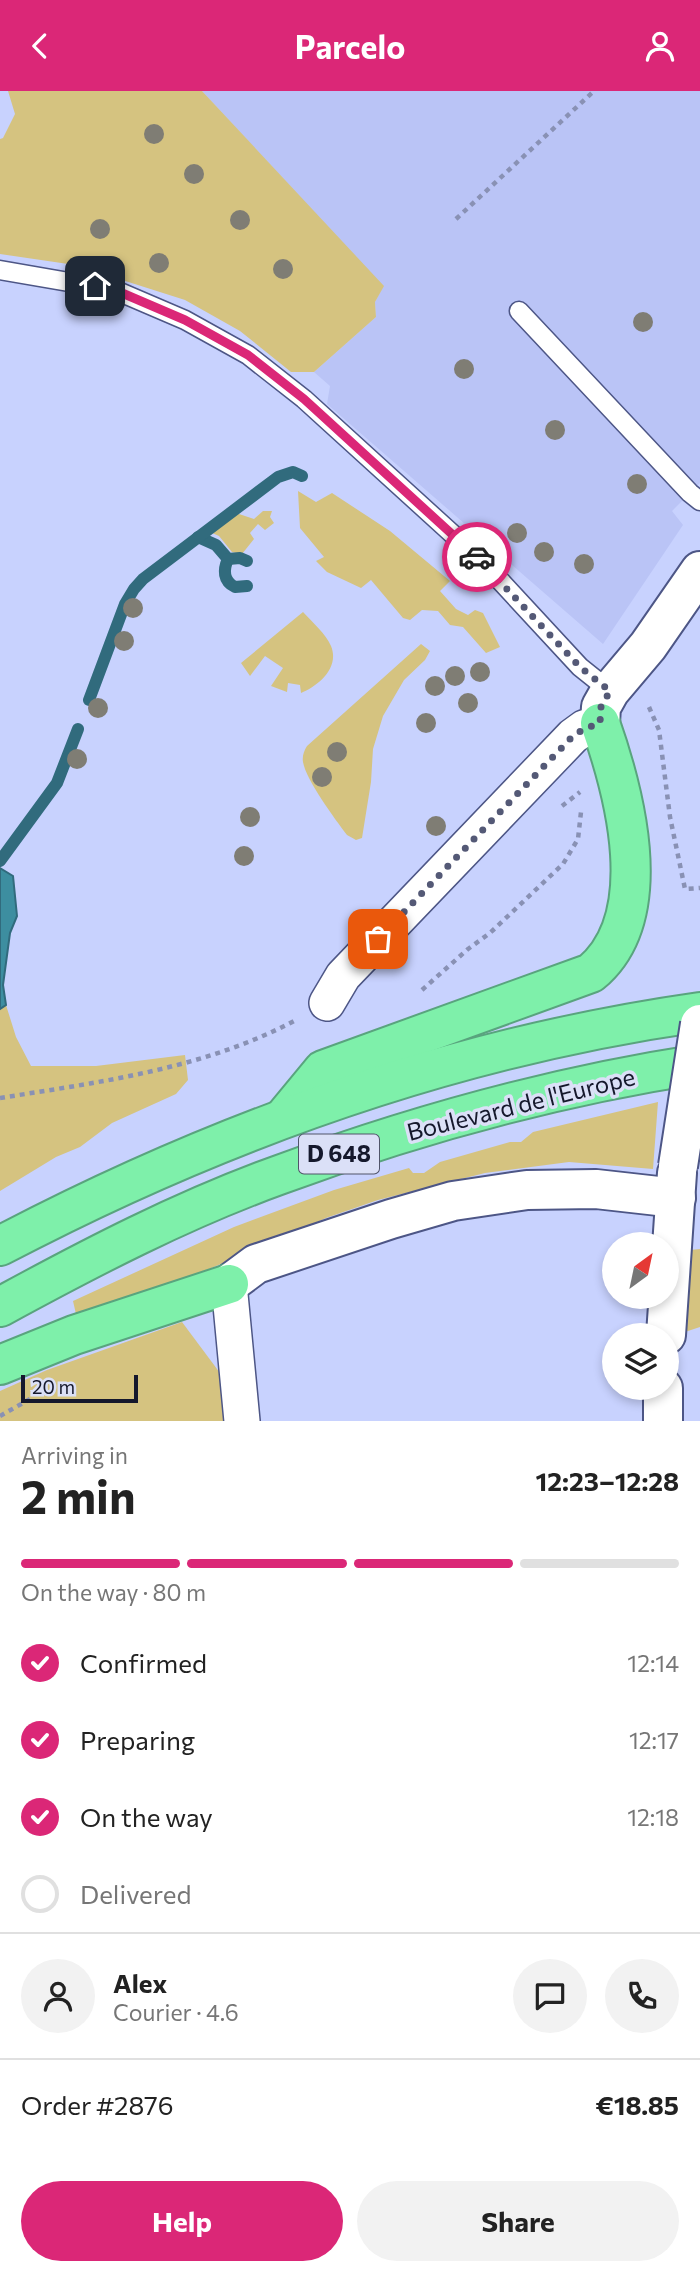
<!DOCTYPE html>
<meta charset="utf-8">
<style>
:root{--surface:#fff;--page:#f2f2f2;--text:#222;--muted:#767676;--line:#e0e0e0;--accent:#db2777}
body{margin:0;font-family:Commissioner,sans-serif;background:var(--page);color:var(--text);height:100vh;display:flex;flex-direction:column;font-size:26px;white-space:nowrap}
*{box-sizing:border-box;margin:0}
p{font-size:23px;color:var(--muted)}
.icon{flex:none;width:38px;height:38px;fill:none;stroke:currentColor;stroke-width:2;stroke-linecap:round;stroke-linejoin:round}
.map{position:relative;height:1330px;overflow:hidden}
.panel{display:flex;flex-direction:column;background:var(--surface);flex:1}
.panel>*{flex:none}
.needle{width:46px;rotate:33deg}
.controls{position:absolute;left:602px;top:1141px;display:grid;gap:14px}
.controls a{display:grid;place-items:center;width:77px;height:77px;border-radius:50%;background:var(--surface);box-shadow:0 4px 10px #0003;font-size:35px}
.scale{position:absolute;left:21px;bottom:18px;width:117px;box-sizing:border-box;padding-left:7px;border:4px solid #15182c;border-top:0;font-size:19px;line-height:24px;white-space:nowrap;color:#15182c;-webkit-text-stroke:5px #dbe0f7;paint-order:stroke}
.pin{position:absolute;display:grid;place-items:center;width:60px;height:60px;color:#fff;margin:-30px;border-radius:14px;box-shadow:0 4px 10px #0006}
.courier{position:absolute;display:grid;place-items:center;width:70px;height:70px;margin:-35px;border:5px solid #db2777;border-radius:50%;background:#fff;color:#222;box-shadow:0 2px 9px #0007}
.overview em{font-style:normal;font-weight:700}
.overview div{display:flex;flex-direction:column-reverse}
.overview{display:flex;align-items:center;justify-content:space-between;height:119px;padding:0 21px}
h1{font-size:46px;font-weight:700;line-height:52px}
.bar{display:grid;grid-template-columns:repeat(4,1fr);gap:10px 7px;align-content:center;height:84px;padding:0 21px}
.bar i{height:9px;border-radius:5px;background:var(--line)}
.bar .selected{background:var(--accent)}
.bar p{grid-column:span 4}
.line{display:flex;align-items:center;gap:18px;padding:0 21px;border-top:2px solid var(--line)}
.line div{flex:1}
.round{display:grid;place-items:center;flex:none;width:74px;height:74px;border-radius:37px;background:var(--page)}
ol{padding:0 21px;list-style:none}
li{display:flex;align-items:center;gap:21px;height:77px}
li p{margin-inline-start:auto}
li .icon{padding:7px;border-radius:50%;background:var(--accent);color:#fff;stroke-width:4}
li:last-child{color:var(--muted)}
li i{width:38px;height:38px;border:4px solid var(--line);border-radius:50%}
.primary-button{display:flex;gap:14px;margin-top:auto;padding:14px 21px}
.primary-button a{flex:1;height:80px;border-radius:42px;background:var(--accent);color:#fff;font-size:28px;font-weight:700;line-height:80px;text-align:center}
.primary-button a+a{background:var(--page);color:var(--text)}
header{display:flex;justify-content:space-between;align-items:center;height:91px;padding:0 21px;background:var(--accent);color:#fff;font-size:32px;font-weight:700}
.map>svg:first-child{display:block}
</style>
<header><svg class="icon" aria-label="back" viewBox="0 0 24 24"><path d="M15 5l-7 7 7 7"/></svg>Parcelo<svg class="icon" aria-label="person" viewBox="0 0 24 24"><circle cx="12" cy="8" r="4"/><path d="M4 21q1-7 8-7t8 7"/></svg></header>
<div class="map">
<svg width="700" height="1330" viewBox="0 0 700 1330">
<rect width="100%" height="100%" fill="#c8d2fe"/>
<polygon fill="#bac4f6" points="202,0 700,0 700,392 672,420 683,434 603,553 327,313 330,295 314,281 376,226 375,211 383,195"/>
<g fill="#d5c380">
<polygon points="8,0 202,0 384,195 375,211 376,226 314,281 291,281 240,240 185,209 75,174 0,163 0,48 3,47 15,23"/>
<polygon points="298,400 316,411 332,402 390,440 450,490 440,500 456,518 468,524 475,519 483,522 500,556 486,562 463,536 450,534 438,520 422,519 410,529 403,527 371,489 361,497 327,481 316,470 324,466 300,437"/>
<polygon points="263,420 272,420 270,426 274,432 265,439 258,433 250,442 254,448 242,463 232,461 219,445 210,441 236,422 254,428"/>
<path d="M303,521C312,531 326,543 331,555C340,577 318,595 301,602L300,594L288,592L287,601L271,595L283,577L265,565L250,585L241,572Z"/>
<path d="M421,553L430,560L425,569L404,589L383,625L373,658L371,691L362,747L356,749L347,744C335,728 306,689 303,671C302,665 304,660 307,655Z"/>
<polygon points="0,910 6,914 16,946 31,975 96,975 185,964 188,989 176,1003 112,1032 80,1056 56,1066 0,1100"/>
<polygon points="658,1011 653,1078 569,1071 485,1082 378,1109 326,1127 250,1161 78,1232 73,1210 234,1136 334,1099 409,1077 413,1082 424,1082 440,1071 510,1051 521,1051 533,1041"/>
<polygon points="700,1158 700,1236 685,1241 690,1159"/>
<polygon points="182,1231 220,1282 225,1330 0,1330 0,1300 47,1279"/>
</g>
<polygon fill="#3d8ea0" stroke="#316b7d" stroke-width="2" points="0,777 13,785 17,825 10,842 3,894 6,914 0,918"/>
<g fill="none" stroke-linecap="round" stroke-linejoin="round">
<g stroke="#316b7d" stroke-width="12">
<polyline points="198,446 216,454 228,468 240,467 247,470"/>
<path d="M228,468C223,479 223,490 235,496L247,495"/>
<polyline points="89,609 125,513 134,498 143,488 278,386 293,381 302,385"/>
<polyline points="0,770 57,692 78,638"/>
</g>
<defs>
<g id="lane">
<polyline points="0,179 115,199 185,229 248,264 304,308 481,469 580,576 610,600"/>
<polyline points="519,220 690,402 700,410"/>
</g>
<g id="street">
<polyline points="327,912 343,885 573,645 584,637 600,632"/>
<polyline points="229,1193 242,1330"/>
</g>
<g id="secondary">
<polyline points="600,632 601,616 610,600 648,555 700,480"/>
<polyline points="229,1193 256,1173 391,1128 453,1110 527,1099 596,1098 676,1107"/>
<polyline points="666,1244 677,1082"/>
<polyline points="663,1297 663,1330"/>
</g>
<g id="highway">
<path d="M285,1025L323,979L591,882C658,826 625,703 600,632"/>
<path d="M0,1155C221,1039 453,956 700,921"/>
<path d="M0,1216C90,1167 182,1119 279,1084C415,1034 556,995 700,973"/>
<polyline points="0,1274 74,1244 229,1193"/>
</g>
</defs>
<use href="#lane" stroke="#4d5686" stroke-width="21"/>
<use href="#street" stroke="#4d5686" stroke-width="38"/>
<use href="#secondary" stroke="#4d5686" stroke-width="42"/>
<use href="#highway" stroke="#59a47e" stroke-width="42"/>
<g stroke="#8991b4" stroke-width="4.5" stroke-dasharray="5 5" stroke-linecap="butt">
<polyline points="456,128 594,0"/>
<polyline points="649,616 659,639 670,726 685,798 700,797"/>
<polyline points="562,715 580,701"/>
<polyline points="422,899 468,858 490,842 563,773 578,748 581,721"/>
<path d="M0,1007C100,991 203,978 294,930"/>
<polyline points="0,1325 30,1308"/>
</g>
<use href="#lane" stroke="#fff" stroke-width="18"/>
<use href="#street" stroke="#fff" stroke-width="35"/>
<use href="#secondary" stroke="#fff" stroke-width="38"/>
<use href="#highway" stroke="#7ef0aa" stroke-width="38"/>
<defs>
<polyline id="secondary-bridge" points="678,1075 700,933"/>
</defs>
<use href="#secondary-bridge" stroke="#4d5686" stroke-width="42" stroke-linecap="butt"/>
<use href="#secondary-bridge" stroke="#fff" stroke-width="38"/>
</g>
<g fill="#7f7d74">
<circle cx="154" cy="43" r="10"/>
<circle cx="194" cy="83" r="10"/>
<circle cx="240" cy="129" r="10"/>
<circle cx="100" cy="138" r="10"/>
<circle cx="159" cy="172" r="10"/>
<circle cx="283" cy="178" r="10"/>
<circle cx="643" cy="231" r="10"/>
<circle cx="464" cy="278" r="10"/>
<circle cx="555" cy="339" r="10"/>
<circle cx="637" cy="393" r="10"/>
<circle cx="517" cy="442" r="10"/>
<circle cx="544" cy="461" r="10"/>
<circle cx="584" cy="473" r="10"/>
<circle cx="133" cy="517" r="10"/>
<circle cx="124" cy="550" r="10"/>
<circle cx="480" cy="581" r="10"/>
<circle cx="455" cy="585" r="10"/>
<circle cx="435" cy="595" r="10"/>
<circle cx="468" cy="612" r="10"/>
<circle cx="98" cy="617" r="10"/>
<circle cx="426" cy="632" r="10"/>
<circle cx="337" cy="661" r="10"/>
<circle cx="77" cy="668" r="10"/>
<circle cx="322" cy="686" r="10"/>
<circle cx="250" cy="726" r="10"/>
<circle cx="436" cy="735" r="10"/>
<circle cx="244" cy="765" r="10"/>
</g>
<g fill="none" stroke-linecap="round" stroke-linejoin="round">
<polyline stroke="#545976" stroke-width="7" stroke-dasharray="0 12.6" points="378,848 573,645 584,638 600,632 601,616 610,600 580,576 477,466"/>
<polyline stroke="#db2777" stroke-width="9" points="95,195 115,199 185,229 248,264 304,308 477,466"/>
</g>
<g text-anchor="middle" stroke-width="7" stroke-linejoin="round" paint-order="stroke">
<rect fill="#dbe0f7" stroke="#505469" stroke-width="2" x="299" y="1043.5" width="80" height="39" rx="5"/>
<g font-size="23" font-weight="bold" fill="#15182c">
<text x="339" y="1071">D 648</text>
</g>
<g font-size="24" fill="#15182c" stroke="#dbe0f7">
<text transform="translate(521 1014) rotate(-14)" y="8">Boulevard de l'Europe</text>
</g>
</g>
</svg>
<div class="controls">
<a><svg class="needle" viewBox="-14 -14 28 28"><path d="M0-13l5 13h-10z" fill="#e53935"/><path d="M0 13l5-13h-10z" fill="#767676"/></svg></a>
<a><svg class="icon" aria-label="layers" viewBox="0 0 24 24"><path d="M12 4l9 5-9 5-9-5zM3 14l9 5 9-5"/></svg></a>
</div>
<div class="scale">20 m</div>
<div class="pin" style="left:378px;top:848px;background:#ea580c"><svg class="icon" aria-label="bag" viewBox="0 0 24 24"><path d="M5 8h14l-1 12H6zM9 8a3 3 0 0 1 6 0"/></svg></div>
<div class="pin" style="left:95px;top:195px;background:#1f2937"><svg class="icon" aria-label="home" viewBox="0 0 24 24"><path d="M3 11l9-7 9 7M6 9v11h12V9"/></svg></div>
<div class="courier" style="left:477px;top:466px"><svg class="icon" aria-label="car" viewBox="0 0 24 24"><path d="M5 17H2v-5l4-1 3-4h7l3 4 3 1v5h-3M9 17h6M6 11h13"/><circle cx="7" cy="17" r="2"/><circle cx="17" cy="17" r="2"/></svg></div>
</div>
<section class="panel">
<div class="overview"><div><h1>2 min</h1><p>Arriving in</p></div><em>12:23–12:28</em></div>
<div class="bar"><i class="selected"></i><i class="selected"></i><i class="selected"></i><i></i><p>On the way · 80 m</p></div>
<ol>
<li><svg class="icon" aria-label="check" viewBox="0 0 24 24"><path d="M5 12l5 5 9-10"/></svg>Confirmed<p>12:14</p></li>
<li><svg class="icon" aria-label="check" viewBox="0 0 24 24"><path d="M5 12l5 5 9-10"/></svg>Preparing<p>12:17</p></li>
<li><svg class="icon" aria-label="check" viewBox="0 0 24 24"><path d="M5 12l5 5 9-10"/></svg>On the way<p>12:18</p></li>
<li><i></i>Delivered</li>
</ol>
<div class="line" style="height:126px"><a class="round"><svg class="icon" aria-label="person" viewBox="0 0 24 24"><circle cx="12" cy="8" r="4"/><path d="M4 21q1-7 8-7t8 7"/></svg></a><div><b>Alex</b><p>Courier · 4.6</p></div><a class="round"><svg class="icon" aria-label="chat" viewBox="0 0 24 24"><path d="M4 5h16v11H9l-5 4z"/></svg></a><a class="round"><svg class="icon" aria-label="phone" viewBox="0 0 24 24"><path d="M5 4h4l2 5-3 2q2 4 5 5l2-3 5 2v4C11 20 4 13 5 4z"/></svg></a></div>
<div class="line" style="height:91px"><div>Order #2876</div><b>€18.85</b></div>
<div class="primary-button"><a>Help</a><a>Share</a></div>
</section>
